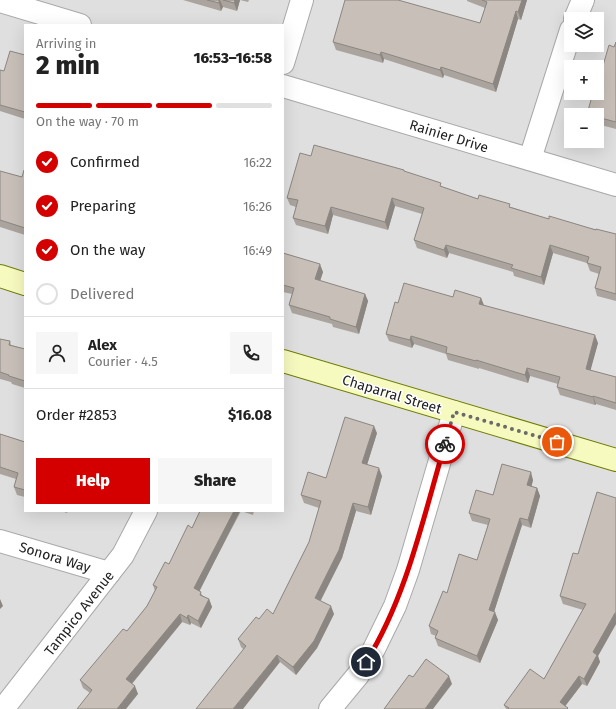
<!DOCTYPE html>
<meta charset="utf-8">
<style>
:root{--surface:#fff;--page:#f6f6f6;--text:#222;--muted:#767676;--line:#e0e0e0;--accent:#d40000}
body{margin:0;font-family:"Fira Sans",sans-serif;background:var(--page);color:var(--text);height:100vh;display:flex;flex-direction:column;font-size:15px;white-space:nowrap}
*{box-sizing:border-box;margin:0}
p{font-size:13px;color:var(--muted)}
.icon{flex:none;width:22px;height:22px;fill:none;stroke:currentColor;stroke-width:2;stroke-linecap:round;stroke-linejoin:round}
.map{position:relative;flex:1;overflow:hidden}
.drawer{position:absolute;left:24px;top:24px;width:260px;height:488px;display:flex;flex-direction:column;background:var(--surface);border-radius:0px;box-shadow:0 4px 16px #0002}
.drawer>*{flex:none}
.tools{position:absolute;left:564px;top:12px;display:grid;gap:8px}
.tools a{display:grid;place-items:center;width:40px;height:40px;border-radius:0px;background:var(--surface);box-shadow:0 4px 16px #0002;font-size:20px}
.pin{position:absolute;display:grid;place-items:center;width:34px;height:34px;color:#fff;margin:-17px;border:2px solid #fff;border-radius:50%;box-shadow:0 1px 4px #0007}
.courier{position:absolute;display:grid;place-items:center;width:40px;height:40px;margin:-20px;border:3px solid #d40000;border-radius:50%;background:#fff;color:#222;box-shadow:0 1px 5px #0007}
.summary em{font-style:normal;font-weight:800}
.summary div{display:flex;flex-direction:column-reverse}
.summary{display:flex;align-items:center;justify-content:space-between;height:68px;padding:0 12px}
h1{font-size:26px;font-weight:800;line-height:30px}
.bar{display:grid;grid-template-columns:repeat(4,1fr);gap:6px 4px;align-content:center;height:48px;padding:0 12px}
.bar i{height:5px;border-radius:3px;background:var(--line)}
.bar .active{background:var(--accent)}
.bar p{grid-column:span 4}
.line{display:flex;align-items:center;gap:10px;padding:0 12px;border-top:1px solid var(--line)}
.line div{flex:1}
.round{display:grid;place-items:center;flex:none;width:42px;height:42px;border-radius:0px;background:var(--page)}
ol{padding:0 12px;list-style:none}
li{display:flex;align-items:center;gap:12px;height:44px}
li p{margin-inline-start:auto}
li .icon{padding:4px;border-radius:50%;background:var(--accent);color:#fff;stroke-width:4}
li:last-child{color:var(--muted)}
li i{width:22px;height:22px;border:2px solid var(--line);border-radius:50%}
.action{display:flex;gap:8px;margin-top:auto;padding:8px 12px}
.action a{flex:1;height:46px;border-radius:0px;background:var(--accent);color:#fff;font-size:16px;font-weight:800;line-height:46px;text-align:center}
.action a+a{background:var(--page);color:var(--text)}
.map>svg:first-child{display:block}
</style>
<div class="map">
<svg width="616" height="709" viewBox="0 0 616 709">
<rect width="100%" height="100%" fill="#f2efe9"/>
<path fill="#e0dfdf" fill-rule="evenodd" d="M0,0H616V709H0ZM571,19H597V45H571ZM25,25H283V511H25ZM571,67H597V93H571ZM571,115H597V141H571Z"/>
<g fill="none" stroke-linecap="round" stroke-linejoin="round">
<defs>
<g id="street">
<polyline points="0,1 80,25"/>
<polyline points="575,19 583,0"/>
<polyline points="283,63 302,0"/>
<polyline points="283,86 616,185"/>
<polyline points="530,159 571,30"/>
<polyline points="0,541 109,573"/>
<polyline points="3,709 123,555 146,511"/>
<polyline points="330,709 358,675 374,649 395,606 408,570 454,412"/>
</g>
<g id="secondary">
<polyline points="0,276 25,284"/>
<polyline points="283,361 616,460"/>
</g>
</defs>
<use href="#street" stroke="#a9a9a9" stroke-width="24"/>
<use href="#secondary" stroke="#707d05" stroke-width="24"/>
<use href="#street" stroke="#fff" stroke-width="22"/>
<use href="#secondary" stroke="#f7fabf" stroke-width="22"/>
</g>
<g fill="#aba49e">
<polygon points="183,0 249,0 248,2 240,0 237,11 223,7 221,11"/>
<polygon points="467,0 527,0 521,20 518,19 496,92 444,75 443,78 384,59 383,63 336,50 333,42 480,23 485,8 467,1"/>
<polygon points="616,42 616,129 597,124 597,115 587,115 587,114 600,76"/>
<polygon points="25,55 25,119 0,111 0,70 4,71"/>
<polygon points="311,156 404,170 404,171 443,187 478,199 511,207 549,219 616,234 616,301 597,296 595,288 599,274 590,271 587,263 553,253 544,285 514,276 513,272 449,253 447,258 417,248 414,240 422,214 395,206 388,230 333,215 328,234 296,225 293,218 296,207 290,205 287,198"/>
<polygon points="25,170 25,235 0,227 0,171 22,177"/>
<polygon points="283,253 323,272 320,281 365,294 368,301 359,334 333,327 332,324 292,313 289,305 292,294 283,292"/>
<polygon points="453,297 481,298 484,305 598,343 590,370 616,377 616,410 596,404 595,405 560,395 557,387 558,384 530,376 528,383 479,368 479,369 448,360 446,354 414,344 412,348 389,341 386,334 398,303"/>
<polygon points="0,339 10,341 11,345 25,349 25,388 12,384 11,382 0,379"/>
<polygon points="377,433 367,465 382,476 371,515 356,511 342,558 320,601 334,614 317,648 296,675 280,662 243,649 241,647 238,639 259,619 273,614 309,542 319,508 304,503 301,495 326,478"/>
<polygon points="0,434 25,442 25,497 17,495 14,487 16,479 0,474"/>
<polygon points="533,480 531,487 537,488 540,496 531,528 522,525 494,612 498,620 480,663 438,646 435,638 436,636 431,634 429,626 447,593 477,560 488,525 472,521 469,513 493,495"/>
<polygon points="616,498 616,624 598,656 600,662 587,686 582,684 565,706 568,709 506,709 504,705 544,679 583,610 563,604 560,596 578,554"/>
<polygon points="61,511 68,511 67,513"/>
<polygon points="200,511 254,511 253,515 241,511 199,591 203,596 209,599 212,607 201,628 191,623 190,625 182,622 132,684 138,694 90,693 83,688 80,680 127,631 147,606 155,591 153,585 169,564 192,528"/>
</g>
<g fill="#8b8681">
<polygon points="219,0 220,0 223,7 221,11 219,3"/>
<polygon points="235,0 240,0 237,11 234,3"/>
<polygon points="522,0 527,0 521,20 518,12"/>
<polygon points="516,11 518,19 496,92 493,84"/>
<polygon points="381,52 384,59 383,63 380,55"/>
<polygon points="441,67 444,75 443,78 440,70"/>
<polygon points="392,198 395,206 388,230 385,222"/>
<polygon points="331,207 333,215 328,234 325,226"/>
<polygon points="446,245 449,253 447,258 444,250"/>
<polygon points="550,245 553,253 544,285 541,277"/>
<polygon points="320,264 323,272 318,287 315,279"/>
<polygon points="365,294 368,301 359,334 356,327"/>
<polygon points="481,298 484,306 479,304"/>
<polygon points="595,335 598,343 589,376 586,369"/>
<polygon points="411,336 414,344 412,348 410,340"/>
<polygon points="527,368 530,376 528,383 525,375"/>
<polygon points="593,396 596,404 595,405 593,397"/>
<polygon points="374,426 377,433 365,471 362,463"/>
<polygon points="379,468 382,476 371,515 368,507"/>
<polygon points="531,472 533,480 530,493 527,485"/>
<polygon points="537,488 540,496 531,528 528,520"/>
<polygon points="353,503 356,511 342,558 318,606 315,598"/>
<polygon points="234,511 240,511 197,596 194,588"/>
<polygon points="520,518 522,525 492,618 489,610"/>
<polygon points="0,599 3,606 0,609"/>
<polygon points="209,599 212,607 201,628 198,621"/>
<polygon points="331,606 334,614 317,648 296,675 293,667"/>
<polygon points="495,612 498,620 480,663 477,656"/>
<polygon points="615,613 616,615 616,624 598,656 600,662 587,686 584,679 593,652"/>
<polygon points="180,614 182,622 129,687 126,679"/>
<polygon points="188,615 191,623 190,625 187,618"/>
<polygon points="277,655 280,662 243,709 233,709"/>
<polygon points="449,676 452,684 433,709 425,709"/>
<polygon points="579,676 582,684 563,709 560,702"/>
<polygon points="135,686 138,694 126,709 117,709"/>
</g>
<g fill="#c7bfb8" stroke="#8b8681">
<polygon points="207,0 219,0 219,3"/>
<polygon points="223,0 235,0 234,3"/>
<polygon points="345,0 398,0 480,23 487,2 482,0 522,0 518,12 516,11 493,84 441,67 440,70 381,52 380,55 333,42"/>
<polygon points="616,42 616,122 597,117 597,115 592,115 587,114 593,93 597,93 597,79 598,76 600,76 609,45 614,47"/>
<polygon points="10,51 25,55 25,112 0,105 0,70 4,71"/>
<polygon points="314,145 404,170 404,171 441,183 440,186 478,199 479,195 510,204 509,207 549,219 549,216 596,230 596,229 616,234 616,294 595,288 601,267 587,263 589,257 550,245 541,277 511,268 513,265 446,245 444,250 414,240 424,208 392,198 385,222 331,207 325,226 293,218 298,200 287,198 300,153 311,156"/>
<polygon points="24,170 25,170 25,228 0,220 0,171 22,177"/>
<polygon points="283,253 320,264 315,279 365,294 356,327 330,319 330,317 289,305 294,288 283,285"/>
<polygon points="404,283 453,297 455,290 481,298 479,304 595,335 586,369 616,377 616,403 593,396 593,397 557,387 560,377 527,368 525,375 476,360 476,361 446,353 447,347 411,336 410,340 386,334 395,302 398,303"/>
<polygon points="0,339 10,341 9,345 25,349 25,381 9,376 9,375 0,372"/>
<polygon points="345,417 374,426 362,463 379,468 368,507 353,503 339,550 315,598 331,606 314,641 293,667 277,655 233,709 196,709 246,646 238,639 256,617 259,619 267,609 273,614 309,542 321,501 301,495 308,472 326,478"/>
<polygon points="0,434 25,442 25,490 14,487 18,473 0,467"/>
<polygon points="502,464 531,472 527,485 537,488 528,520 520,518 489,610 495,612 477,656 435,638 438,631 429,626 443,591 447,593 459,554 477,560 490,519 469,513 476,490 493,495"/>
<polygon points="597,492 616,498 616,613 615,613 593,652 597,655 584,679 579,676 560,702 568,708 567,709 508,709 509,708 504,705 530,669 544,679 586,604 560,596 573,553 578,554"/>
<polygon points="200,511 234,511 194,588 201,592 200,595 209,599 198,621 188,615 187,618 180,614 126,679 135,686 117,709 77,709 92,690 80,680 123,629 127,631 147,606 157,587 153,585 165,562 169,564 188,525 192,528"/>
<polygon points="426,659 449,676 425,709 384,709 409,675 413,677"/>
</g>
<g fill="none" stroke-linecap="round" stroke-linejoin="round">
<polyline stroke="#6b6a68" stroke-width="4" stroke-dasharray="0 7.2" points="445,444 454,412 557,442"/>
<path stroke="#d40000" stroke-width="5" d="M366,662C407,596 423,518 445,444"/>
</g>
<g text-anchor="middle" stroke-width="3" stroke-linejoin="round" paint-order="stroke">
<g font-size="14" fill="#222" stroke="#fff">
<text transform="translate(449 136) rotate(17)" y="5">Rainier Drive</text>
<text transform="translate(392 394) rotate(17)" y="5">Chaparral Street</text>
<text transform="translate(55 557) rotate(17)" y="5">Sonora Way</text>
<text transform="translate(79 613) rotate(-52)" y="5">Tampico Avenue</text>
</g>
</g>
</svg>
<div class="tools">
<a><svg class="icon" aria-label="layers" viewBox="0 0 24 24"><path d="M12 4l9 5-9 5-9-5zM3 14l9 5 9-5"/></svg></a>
<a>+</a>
<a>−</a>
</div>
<div class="pin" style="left:557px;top:442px;background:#ea580c"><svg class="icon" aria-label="bag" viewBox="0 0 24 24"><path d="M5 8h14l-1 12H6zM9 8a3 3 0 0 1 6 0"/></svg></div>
<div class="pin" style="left:366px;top:662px;background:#1f2937"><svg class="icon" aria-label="home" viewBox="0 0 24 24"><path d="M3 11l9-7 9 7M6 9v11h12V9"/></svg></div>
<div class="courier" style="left:445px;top:444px"><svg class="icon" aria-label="bike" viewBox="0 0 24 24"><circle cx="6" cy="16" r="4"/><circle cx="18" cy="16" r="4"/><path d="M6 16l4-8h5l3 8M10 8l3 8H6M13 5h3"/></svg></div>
<section class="drawer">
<div class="summary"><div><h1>2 min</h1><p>Arriving in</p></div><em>16:53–16:58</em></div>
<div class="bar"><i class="active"></i><i class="active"></i><i class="active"></i><i></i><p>On the way · 70 m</p></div>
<ol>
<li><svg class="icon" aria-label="check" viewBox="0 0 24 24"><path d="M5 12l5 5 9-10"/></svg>Confirmed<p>16:22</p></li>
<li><svg class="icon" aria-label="check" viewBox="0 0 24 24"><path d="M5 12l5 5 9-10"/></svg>Preparing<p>16:26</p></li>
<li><svg class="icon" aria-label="check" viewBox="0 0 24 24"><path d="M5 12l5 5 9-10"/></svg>On the way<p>16:49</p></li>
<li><i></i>Delivered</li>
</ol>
<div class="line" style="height:72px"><a class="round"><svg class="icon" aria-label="person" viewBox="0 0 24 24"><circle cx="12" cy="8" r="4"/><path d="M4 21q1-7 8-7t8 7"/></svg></a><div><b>Alex</b><p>Courier · 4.5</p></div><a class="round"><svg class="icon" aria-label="phone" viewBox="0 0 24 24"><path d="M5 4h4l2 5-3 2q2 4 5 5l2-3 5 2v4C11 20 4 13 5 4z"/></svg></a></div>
<div class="line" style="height:52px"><div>Order #2853</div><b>$16.08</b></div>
<div class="action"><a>Help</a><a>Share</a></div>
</section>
</div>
